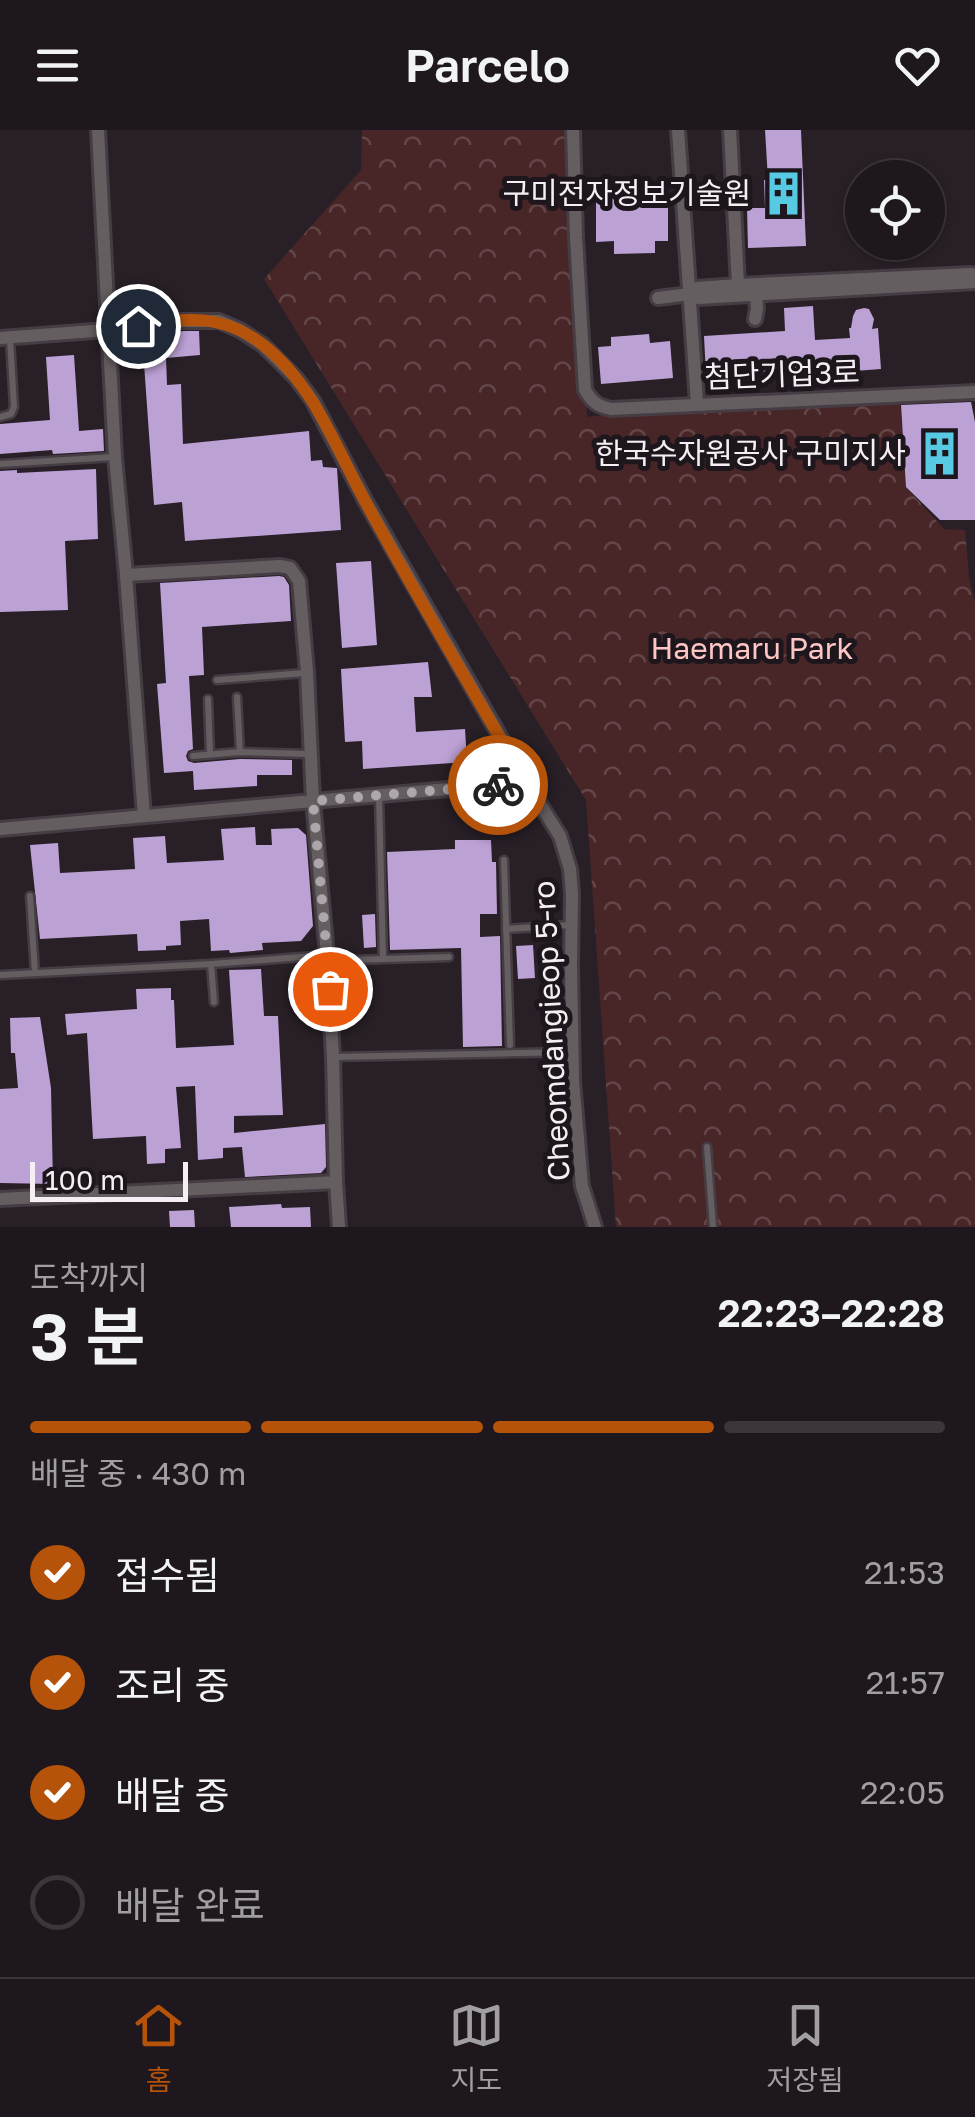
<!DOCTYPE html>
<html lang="ko">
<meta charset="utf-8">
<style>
:root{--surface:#1e171d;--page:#2b242a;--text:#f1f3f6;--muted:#a19fa4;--line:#3c363b;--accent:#b45309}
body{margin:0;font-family:"Golos Text","Noto Sans KR",sans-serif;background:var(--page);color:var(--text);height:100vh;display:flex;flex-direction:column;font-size:38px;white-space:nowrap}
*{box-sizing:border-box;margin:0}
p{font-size:32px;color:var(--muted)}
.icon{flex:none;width:55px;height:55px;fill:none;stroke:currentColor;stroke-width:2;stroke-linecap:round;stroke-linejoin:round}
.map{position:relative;height:1097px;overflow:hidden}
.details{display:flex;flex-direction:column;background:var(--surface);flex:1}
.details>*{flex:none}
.buttons{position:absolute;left:845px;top:30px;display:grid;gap:20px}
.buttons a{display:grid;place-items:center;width:100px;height:100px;border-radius:50%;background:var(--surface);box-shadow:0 2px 8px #0004,0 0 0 2px var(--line);font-size:50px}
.scale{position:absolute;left:30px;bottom:25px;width:158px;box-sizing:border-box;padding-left:10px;border:5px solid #f5eef4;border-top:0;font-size:28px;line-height:35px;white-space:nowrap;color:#f5eef4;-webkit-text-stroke:8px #1e161d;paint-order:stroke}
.pin{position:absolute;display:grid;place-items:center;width:85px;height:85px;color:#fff;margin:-42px;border:5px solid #fff;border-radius:50%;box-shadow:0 2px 10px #0007}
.courier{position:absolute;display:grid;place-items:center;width:100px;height:100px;margin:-50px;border:8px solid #b45309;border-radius:50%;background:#fff;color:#222;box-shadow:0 2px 12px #0007}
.summary em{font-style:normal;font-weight:600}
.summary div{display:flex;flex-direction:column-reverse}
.summary{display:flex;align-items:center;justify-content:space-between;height:170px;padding:0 30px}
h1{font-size:65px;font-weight:600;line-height:75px}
.bar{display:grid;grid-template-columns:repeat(4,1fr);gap:15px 10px;align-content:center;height:120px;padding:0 30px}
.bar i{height:12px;border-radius:8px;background:var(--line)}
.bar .on{background:var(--accent)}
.bar p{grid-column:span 4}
ol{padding:0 30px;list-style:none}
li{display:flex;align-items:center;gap:30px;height:110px}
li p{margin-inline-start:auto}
li .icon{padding:10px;border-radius:50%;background:var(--accent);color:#fff;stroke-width:4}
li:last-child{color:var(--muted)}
li i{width:55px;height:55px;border:5px solid var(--line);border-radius:50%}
header{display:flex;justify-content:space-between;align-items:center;height:130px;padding:0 30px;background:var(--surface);font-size:45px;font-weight:600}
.tabs{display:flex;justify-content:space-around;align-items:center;height:140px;border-top:2px solid var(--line);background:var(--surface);font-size:28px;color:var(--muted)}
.tabs a{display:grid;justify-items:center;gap:5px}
.tabs .on{color:var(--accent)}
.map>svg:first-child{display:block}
</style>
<header><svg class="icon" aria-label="menu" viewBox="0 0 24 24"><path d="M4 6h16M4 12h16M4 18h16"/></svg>Parcelo<svg class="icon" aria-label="heart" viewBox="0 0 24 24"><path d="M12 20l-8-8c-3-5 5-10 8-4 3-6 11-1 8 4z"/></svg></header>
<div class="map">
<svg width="975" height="1097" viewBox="0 0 975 1097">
<defs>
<pattern id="forest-crowns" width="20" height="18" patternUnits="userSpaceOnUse" patternTransform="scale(2.5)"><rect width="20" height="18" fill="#482627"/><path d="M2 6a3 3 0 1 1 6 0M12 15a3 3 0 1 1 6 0" fill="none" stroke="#634647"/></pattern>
</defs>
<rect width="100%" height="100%" fill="#281f27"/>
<polygon fill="url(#forest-crowns)" points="362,0 570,0 587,287 697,273 900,270 906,357 944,399 965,400 969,447 975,473 975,1097 616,1097 586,670 264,149 361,40"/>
<g fill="#bca1d5">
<polygon points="765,0 801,0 806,116 748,118 747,78 765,78 764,50 768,50"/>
<polygon points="668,65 668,111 655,111 655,123 614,124 614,111 596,112 596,66"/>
<polygon points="813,176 815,210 850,208 849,198 851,198 853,186 856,180 864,178 869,179 874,189 872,199 878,198 881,239 789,246 788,240 706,245 704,206 785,201 784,178"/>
<polygon points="184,201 199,201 200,225 166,228 167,255 181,254 183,314 309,301 311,331 322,330 323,337 337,338 341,400 185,411 182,372 154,375 142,205"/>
<polygon points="649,204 650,213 670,211 673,248 601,254 598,217 611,216 611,207"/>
<polygon points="74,225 79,301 103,299 104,321 53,324 52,320 0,324 0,294 50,290 46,227"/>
<polygon points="971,272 975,292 975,390 940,390 906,357 901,275"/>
<polygon points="96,339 98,409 65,411 68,480 0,482 0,341 17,340 17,343"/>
<polygon points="371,431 377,515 342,518 336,433"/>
<polygon points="279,446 284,447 289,455 291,491 202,497 204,545 189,546 193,619 188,621 186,626 188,631 194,633 240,629 292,630 292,645 257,645 257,656 194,660 193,641 164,643 157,554 166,553 160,453"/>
<polygon points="428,532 432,567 414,567 416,602 465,599 467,632 363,639 362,611 345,612 341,539"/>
<polygon points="255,697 256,715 272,715 271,699 298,698 306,705 313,796 301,811 262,813 263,820 230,823 229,820 211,821 209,789 180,791 181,815 166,816 166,820 138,821 137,804 40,809 30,715 58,713 60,743 135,739 133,708 165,706 167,733 224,730 221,699"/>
<polygon points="455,710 491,710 492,732 496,732 497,784 480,784 480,807 500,806 502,916 463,917 461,818 390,820 387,722 455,719"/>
<polygon points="375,784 376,817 364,818 362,785"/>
<polygon points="533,815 535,848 518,849 516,816"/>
<polygon points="261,839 264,886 278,886 283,985 234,986 234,1003 325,994 326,1037 321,1043 245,1047 242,1017 223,1018 223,1028 198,1030 195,956 176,957 181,1018 165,1019 165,1033 147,1034 146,1006 93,1009 87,903 67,905 65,884 137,879 136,859 171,858 171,870 174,870 176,918 234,915 229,840"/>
<polygon points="40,887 51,958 53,1054 0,1053 0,959 18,958 15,923 11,923 10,888"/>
<polygon points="281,1074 282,1078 310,1077 311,1097 231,1097 229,1077"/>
<polygon points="194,1080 195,1097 170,1097 169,1081"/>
</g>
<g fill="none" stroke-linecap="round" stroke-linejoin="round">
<defs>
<g id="lane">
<polyline points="0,287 11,284 14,277 10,209"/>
<polyline points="0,334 114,327"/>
<polyline points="217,550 305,543"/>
<polyline points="237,567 240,622"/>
<polyline points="208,569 210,624"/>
<polyline points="193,626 240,622 309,624"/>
<polyline points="379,667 383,828"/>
<polyline points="504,730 510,915"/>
<polyline points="30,766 35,843"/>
<polyline points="506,799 570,795"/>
<polyline points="352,830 449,827"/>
<polyline points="211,834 214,872"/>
<polyline points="0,845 211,834 327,825"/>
<polyline points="335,927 572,922"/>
<polyline points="707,1017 713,1097"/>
</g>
<g id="street">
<path d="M573,0L576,108L585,260C592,272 597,276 611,279L975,262"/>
<polyline points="678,0 697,273"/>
<polyline points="730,0 738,155"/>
<polyline points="690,162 698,168 975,152"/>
<polyline points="690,162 697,158 738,155 971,144 975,145"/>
<polyline points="658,168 690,164"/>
<polyline points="755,189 757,179 756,165"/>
<polyline points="0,208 107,200 168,191 219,191 240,200 263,215 296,248 313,271 366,372 526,652 560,706 570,739 572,764 571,836 573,951 582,1056 595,1097"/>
<polyline points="126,445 144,686"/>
<polyline points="0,699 526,652"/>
<polyline points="336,1052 339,1097"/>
<polyline points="0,1069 336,1052 333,927 327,825 313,671 307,542 299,451 290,438 280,436 126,445 115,327 98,0"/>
</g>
</defs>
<use href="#lane" stroke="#453c44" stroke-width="11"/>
<use href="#street" stroke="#453c44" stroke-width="18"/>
<use href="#lane" stroke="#655e60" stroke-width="6"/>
<use href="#street" stroke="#655e60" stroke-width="12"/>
</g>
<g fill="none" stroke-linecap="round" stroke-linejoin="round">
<polyline stroke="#ada6ac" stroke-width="10" stroke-dasharray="0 18" points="330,859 313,671 498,655"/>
<path stroke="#b45309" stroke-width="12" d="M138,196C185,188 222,183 262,214C313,253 336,318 366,373C417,467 472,560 526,652L498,655"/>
</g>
<defs>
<symbol id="building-bare" viewBox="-9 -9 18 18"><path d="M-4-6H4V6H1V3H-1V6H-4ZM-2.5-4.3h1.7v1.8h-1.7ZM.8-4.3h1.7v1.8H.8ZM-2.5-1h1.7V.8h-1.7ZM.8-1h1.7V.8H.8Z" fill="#57c9e2" stroke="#1e161d" stroke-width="2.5" paint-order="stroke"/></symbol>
</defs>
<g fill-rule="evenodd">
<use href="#building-bare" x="752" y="32" width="63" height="63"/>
<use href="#building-bare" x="908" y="292" width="63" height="63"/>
</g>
<g text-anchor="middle" stroke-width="10" stroke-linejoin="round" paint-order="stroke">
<g font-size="30" fill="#f5eef4" stroke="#1e161d" text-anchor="end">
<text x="751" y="74">구미전자정보기술원</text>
<text x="906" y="334">한국수자원공사 구미지사</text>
</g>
<g font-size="30" fill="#f5eef4" stroke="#1e161d">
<text transform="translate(782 245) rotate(-2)" y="10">첨단기업3로</text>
<text transform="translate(552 901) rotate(-93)" y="10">Cheomdangieop 5-ro</text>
</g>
<g font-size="30" fill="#fec5c5" stroke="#1e161d">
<text x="752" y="529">Haemaru Park</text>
</g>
</g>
</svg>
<div class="buttons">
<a><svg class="icon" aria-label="locate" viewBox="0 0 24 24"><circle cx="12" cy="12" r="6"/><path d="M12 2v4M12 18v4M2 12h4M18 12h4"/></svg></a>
</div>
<div class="scale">100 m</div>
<div class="pin" style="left:330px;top:859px;background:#ea580c"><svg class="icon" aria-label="bag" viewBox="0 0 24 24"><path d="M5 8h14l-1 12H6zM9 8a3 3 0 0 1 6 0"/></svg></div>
<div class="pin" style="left:138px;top:196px;background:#1f2937"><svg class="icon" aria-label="home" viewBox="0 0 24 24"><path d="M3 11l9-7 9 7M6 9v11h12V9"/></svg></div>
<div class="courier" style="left:498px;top:655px"><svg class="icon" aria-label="bike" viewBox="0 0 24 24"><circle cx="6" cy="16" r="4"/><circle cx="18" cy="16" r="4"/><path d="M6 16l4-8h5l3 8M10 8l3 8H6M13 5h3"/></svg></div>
</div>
<section class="details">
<div class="summary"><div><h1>3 분</h1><p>도착까지</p></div><em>22:23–22:28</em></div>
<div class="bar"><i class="on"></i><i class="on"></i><i class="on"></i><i></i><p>배달 중 · 430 m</p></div>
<ol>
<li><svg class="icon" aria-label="check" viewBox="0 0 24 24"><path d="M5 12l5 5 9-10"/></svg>접수됨<p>21:53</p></li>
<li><svg class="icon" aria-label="check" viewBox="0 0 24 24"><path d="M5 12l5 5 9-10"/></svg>조리 중<p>21:57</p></li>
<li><svg class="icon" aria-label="check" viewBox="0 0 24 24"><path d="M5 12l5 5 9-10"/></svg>배달 중<p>22:05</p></li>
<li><i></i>배달 완료</li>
</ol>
</section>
<nav class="tabs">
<a class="on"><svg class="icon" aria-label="home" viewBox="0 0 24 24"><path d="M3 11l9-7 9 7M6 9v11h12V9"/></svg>홈</a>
<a><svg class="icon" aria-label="map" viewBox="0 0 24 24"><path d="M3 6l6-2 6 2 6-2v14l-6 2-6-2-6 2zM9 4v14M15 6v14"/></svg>지도</a>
<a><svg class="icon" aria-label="saved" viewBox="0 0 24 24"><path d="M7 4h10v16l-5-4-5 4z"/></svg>저장됨</a>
</nav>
